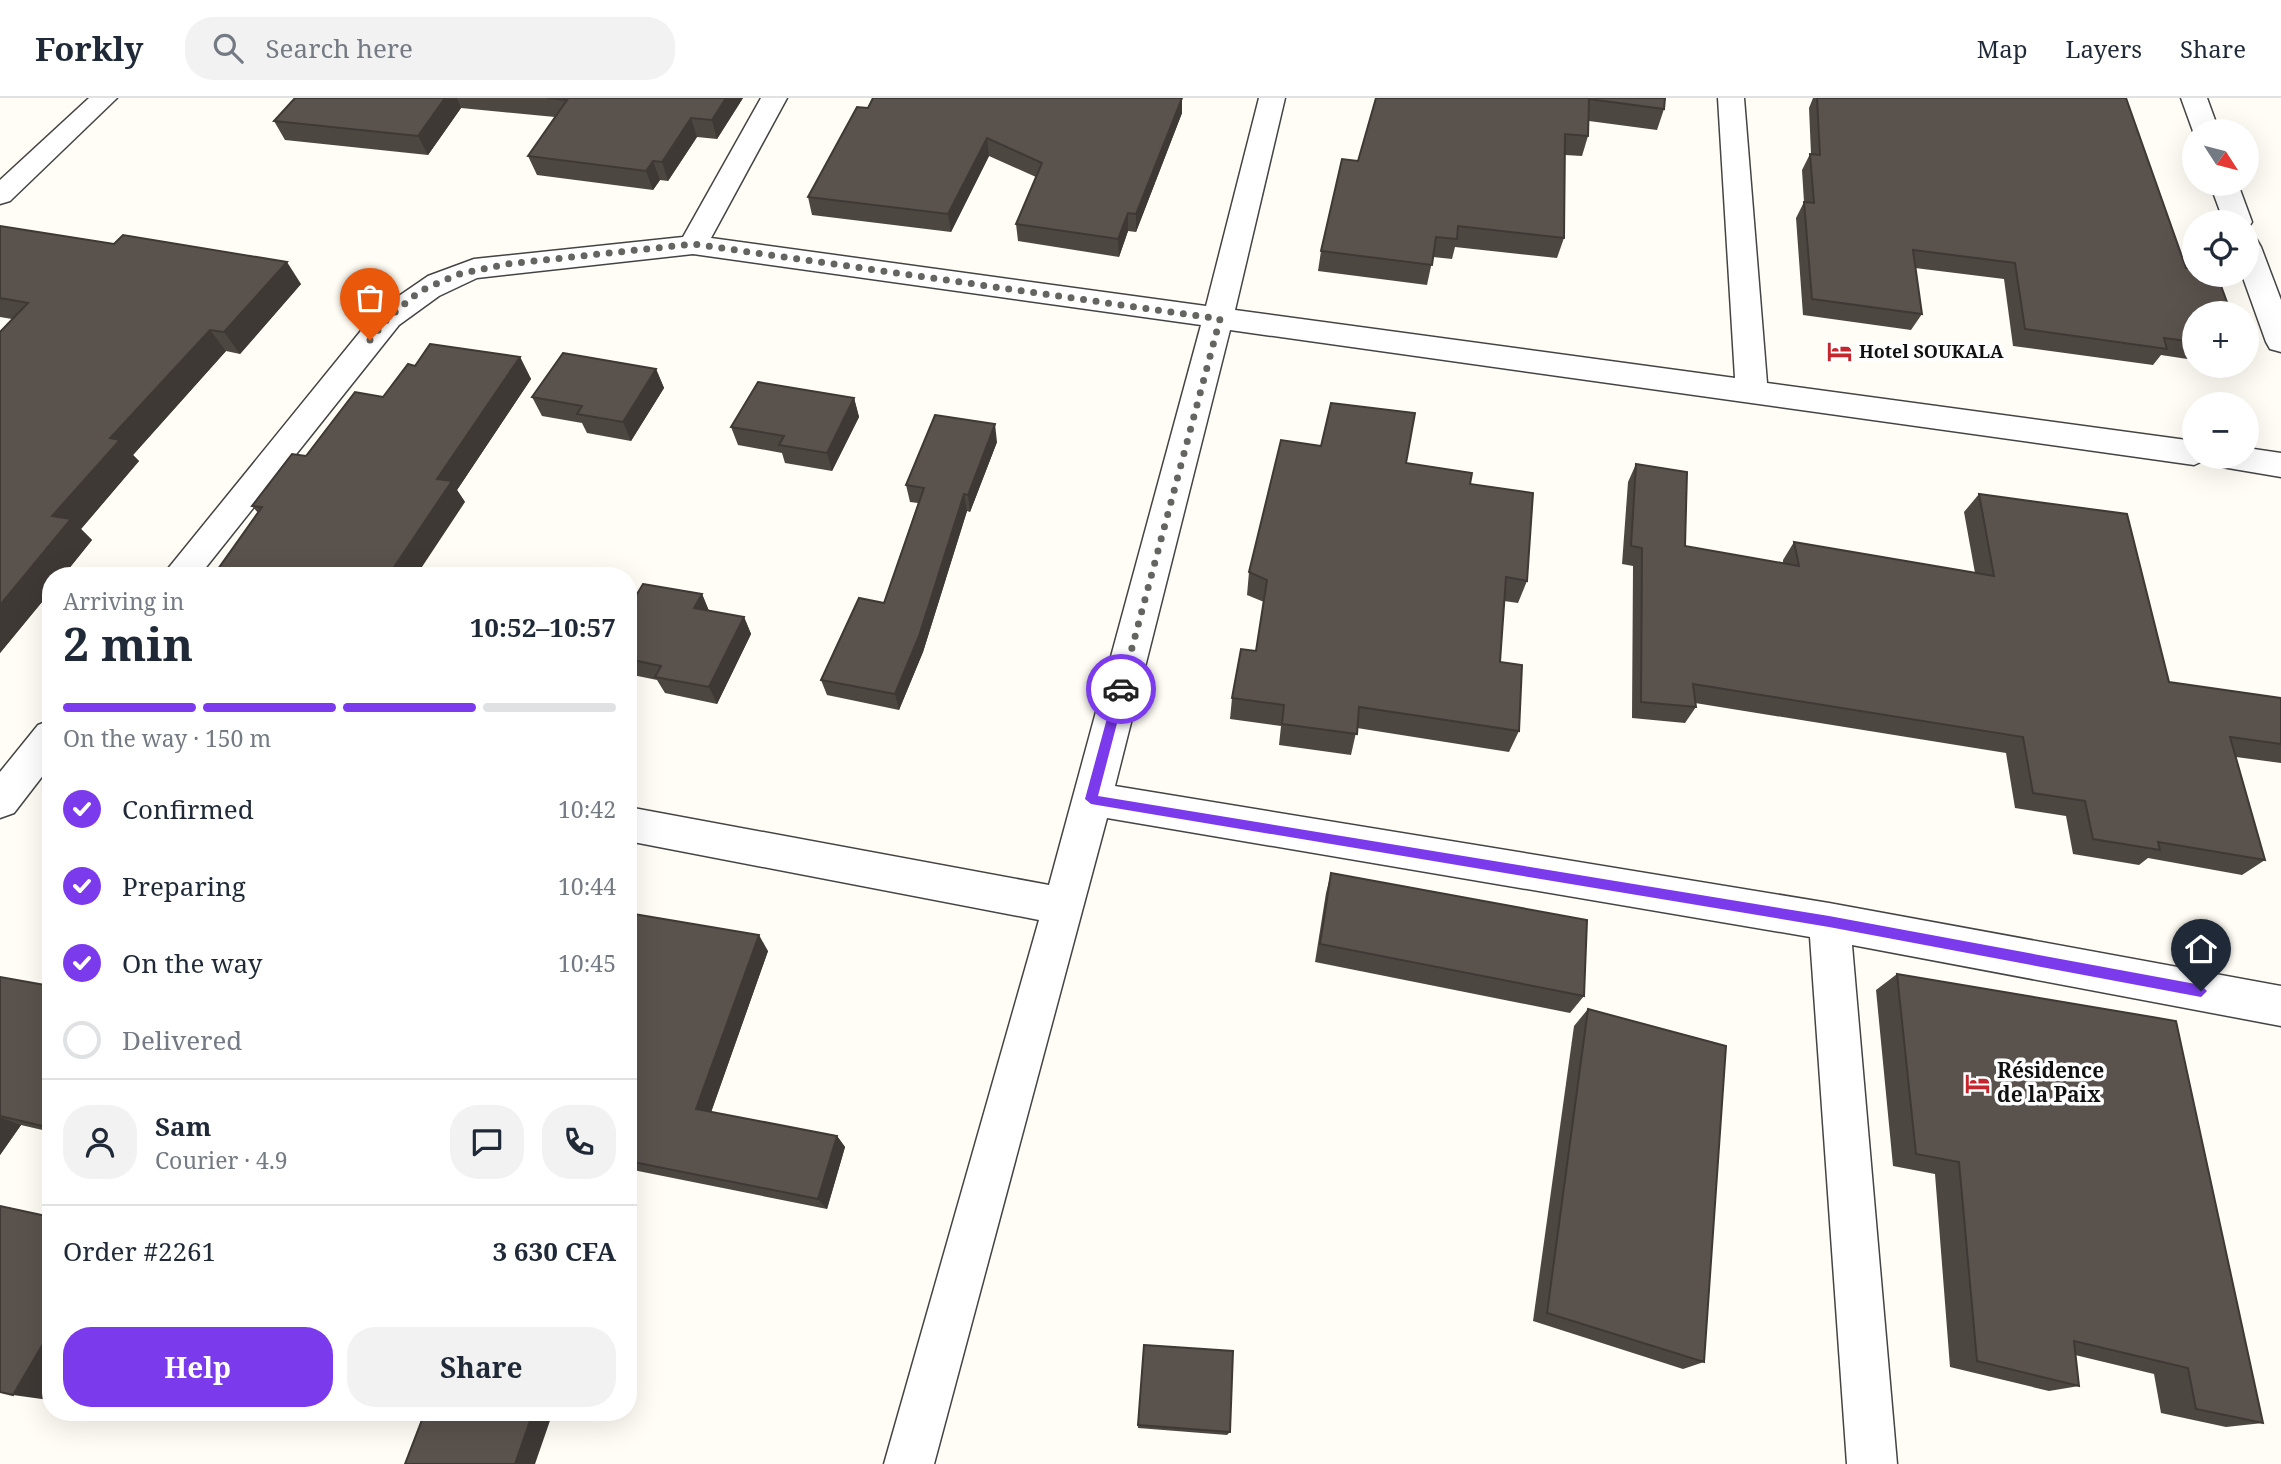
<!DOCTYPE html>
<meta charset="utf-8">
<style>
:root{--surface:#fff;--page:#f2f2f3;--text:#1f2937;--muted:#747a83;--line:#e0e1e3;--accent:#7c3aed}
body{margin:0;font-family:"Noto Serif",serif;background:var(--page);color:var(--text);height:100vh;display:flex;flex-direction:column;font-size:26px;white-space:nowrap}
*{box-sizing:border-box;margin:0}
p{font-size:23px;color:var(--muted)}
.icon{flex:none;width:38px;height:38px;fill:none;stroke:currentColor;stroke-width:2;stroke-linecap:round;stroke-linejoin:round}
.map{position:relative;flex:1;overflow:hidden}
.details{position:absolute;left:42px;top:469px;width:595px;height:854px;display:flex;flex-direction:column;background:var(--surface);border-radius:28px;box-shadow:0 7px 28px #0002}
.details>*{flex:none}
.needle{width:46px;rotate:126deg}
.controls{position:absolute;left:2182px;top:21px;display:grid;gap:14px}
.controls a{display:grid;place-items:center;width:77px;height:77px;border-radius:50%;background:var(--surface);box-shadow:0 7px 28px #0002;font-size:35px}
.pin{position:absolute;display:grid;place-items:center;width:60px;height:60px;color:#fff;margin:-72px -30px;border-radius:50% 50% 50% 0;rotate:-45deg;box-shadow:0 0 7px #0007}
.pin .icon{rotate:45deg}
.courier{position:absolute;display:grid;place-items:center;width:70px;height:70px;margin:-35px;border:5px solid #7c3aed;border-radius:50%;background:#fff;color:#222;box-shadow:0 2px 9px #0007}
.overview em{font-style:normal;font-weight:700}
.overview div{display:flex;flex-direction:column-reverse}
.overview{display:flex;align-items:center;justify-content:space-between;height:119px;padding:0 21px}
h1{font-size:46px;font-weight:700;line-height:52px}
.bar{display:grid;grid-template-columns:repeat(4,1fr);gap:10px 7px;align-content:center;height:84px;padding:0 21px}
.bar i{height:9px;border-radius:5px;background:var(--line)}
.bar .selected{background:var(--accent)}
.bar p{grid-column:span 4}
.line{display:flex;align-items:center;gap:18px;padding:0 21px;border-top:2px solid var(--line)}
.line div{flex:1}
.round{display:grid;place-items:center;flex:none;width:74px;height:74px;border-radius:28px;background:var(--page)}
ol{padding:0 21px;list-style:none}
li{display:flex;align-items:center;gap:21px;height:77px}
li p{margin-inline-start:auto}
li .icon{padding:7px;border-radius:50%;background:var(--accent);color:#fff;stroke-width:4}
li:last-child{color:var(--muted)}
li i{width:38px;height:38px;border:4px solid var(--line);border-radius:50%}
.button{display:flex;gap:14px;margin-top:auto;padding:14px 21px}
.button a{flex:1;height:80px;border-radius:28px;background:var(--accent);color:#fff;font-size:28px;font-weight:700;line-height:80px;text-align:center}
.button a+a{background:var(--page);color:var(--text)}
header{display:flex;align-items:center;gap:42px;box-sizing:border-box;height:98px;padding:0 35px;background:var(--surface);border-bottom:2px solid var(--line)}
header strong{font-size:33px}
nav{display:flex;gap:38px;margin-inline-start:auto;font-size:24px}
.search{width:490px;height:63px;background:var(--page);display:flex;align-items:center;gap:18px;box-sizing:border-box;padding:0 24px;border-radius:28px;color:var(--muted);font-size:26px}
.map>svg:first-child{display:block}
</style>
<header>
<strong>Forkly</strong>
<div class="search"><svg class="icon" aria-label="search" viewBox="0 0 24 24"><circle cx="10" cy="10" r="6"/><path d="M15 15l6 6"/></svg>Search here</div>
<nav><a>Map</a><a>Layers</a><a>Share</a></nav>
</header>
<div class="map">
<svg width="2281" height="1366" viewBox="0 0 2281 1366">
<rect width="100%" height="100%" fill="#fffdf5"/>
<g fill="none" stroke-linecap="round" stroke-linejoin="round">
<defs>
<g id="minor">
<polygon points="89,0 117,0 10,103 0,106 0,82"/>
<polygon points="761,0 787,0 711,140 1206,208 1259,0 1285,0 1235,212 1735,280 1718,0 1744,0 1767,285 2194,343 2194,359 2247,359 2247,350 2281,355 2281,379 2210,367 2207,361 2194,367 1230,232 1115,688 1829,805 2281,888 2281,928 1852,847 1897,1366 1847,1366 1810,839 1107,720 934,1366 884,1366 1039,822 628,743 628,709 1049,787 1201,227 693,156 477,180 439,198 399,227 199,478 162,478 377,213 428,178 474,161 683,139"/>
<polygon points="51,622 51,667 14,715 0,720 0,674 38,627"/>
</g>
<g id="tertiary">
<polygon points="2181,0 2207,0 2219,33 2194,36"/>
<polygon points="2210,86 2238,86 2252,124 2248,130 2247,124 2224,124"/>
<polygon points="2247,140 2257,142 2261,149 2281,202 2281,254 2270,251 2266,244 2242,177 2247,177"/>
</g>
</defs>
<use href="#minor" stroke="#444" stroke-width="3"/>
<use href="#tertiary" stroke="#444" stroke-width="3"/>
<use href="#minor" fill="#fff" fill-rule="evenodd"/>
<use href="#tertiary" fill="#fff" fill-rule="evenodd"/>
</g>
<g fill="#4d4742">
<polygon points="295,0 743,0 717,41 697,39 668,83 660,82 653,92 537,77 528,58 555,19 461,10 428,57 285,42 274,23"/>
<polygon points="873,0 1182,0 1182,15 1136,134 1128,133 1119,159 1018,143 1016,126 1036,79 989,58 951,134 812,117 808,99 868,10"/>
<polygon points="1376,0 1665,0 1664,11 1657,32 1589,23 1588,38 1582,58 1565,57 1564,140 1557,160 1455,149 1452,161 1433,159 1427,187 1318,173 1321,153 1358,63"/>
<polygon points="1813,0 2126,0 2194,215 2194,262 2161,257 2153,267 2013,248 2004,181 1915,170 1922,216 1911,232 1803,217 1796,120 1804,104 1802,72 1810,56 1811,56 1809,10"/>
<polygon points="0,128 301,186 240,256 226,253 133,357 139,363 81,431 92,442 63,478 51,478 51,493 0,555 12,221 0,219"/>
<polygon points="520,259 531,281 457,392 465,404 258,415 252,408 306,358 383,299 415,268"/>
<polygon points="656,271 664,290 631,343 587,335 582,325 542,318 532,299"/>
<polygon points="854,300 859,319 832,373 785,365 782,355 738,347 731,329"/>
<polygon points="997,344 970,414 967,413 923,554 899,612 827,597 821,582 884,505 918,405 910,404 906,387"/>
<polygon points="1406,365 1470,386 1527,483 1518,505 1504,503 1500,564 1519,633 1509,654 1357,630 1351,657 1279,647 1281,628 1230,621 1232,600 1256,553 1264,504 1247,497 1249,474"/>
<polygon points="1636,366 1685,448 1783,466 1783,462 1794,444 1975,475 1964,414 1979,396 2169,584 2281,600 2281,665 2236,659 2265,762 2242,777 2148,760 2139,767 2073,756 2066,718 2015,710 2006,655 1695,605 1696,609 1685,625 1632,620 1633,468 1622,466 1628,384"/>
<polygon points="702,496 709,513 744,519 751,536 717,606 665,595 657,582 628,576 628,511"/>
<polygon points="1331,775 1584,898 1570,915 1315,864 1326,795"/>
<polygon points="628,808 630,809 636,816 768,853 711,1014 837,1038 845,1049 827,1111 633,1072 628,1082"/>
<polygon points="1897,876 2263,1325 2226,1329 2161,1315 2154,1276 2075,1257 2079,1288 2049,1293 1950,1269 1935,1076 1893,1068 1876,892"/>
<polygon points="0,879 51,888 51,1034 21,1027 0,1057"/>
<polygon points="1588,911 1704,1264 1683,1271 1533,1223 1574,928"/>
<polygon points="1144,1247 1230,1334 1227,1337 1138,1330"/>
</g>
<g fill="#3f3936">
<polygon points="445,0 457,0 461,10 428,57 418,38"/>
<polygon points="726,0 743,0 717,41 712,22"/>
<polygon points="1182,0 1182,15 1136,134 1136,116"/>
<polygon points="691,20 697,39 668,83 662,64"/>
<polygon points="987,40 989,58 951,134 948,116"/>
<polygon points="653,63 660,82 653,92 646,73"/>
<polygon points="1128,115 1128,133 1119,159 1118,141"/>
<polygon points="287,164 301,186 240,256 224,234"/>
<polygon points="210,232 226,253 133,357 139,363 81,431 92,442 63,478 51,478 51,493 0,555 0,507 52,418 110,340"/>
<polygon points="520,259 531,281 457,392 465,404 416,478 388,478 437,381"/>
<polygon points="656,271 664,290 631,343 623,324"/>
<polygon points="854,300 859,319 832,373 827,355"/>
<polygon points="995,326 997,344 970,414 968,397"/>
<polygon points="964,396 967,413 923,554 899,612 895,596"/>
<polygon points="702,496 709,513 694,510"/>
<polygon points="744,519 751,536 717,606 709,589"/>
<polygon points="630,809 643,825 628,817 628,812"/>
<polygon points="759,837 768,853 708,1023 696,1011"/>
<polygon points="0,1019 21,1027 0,1057"/>
<polygon points="837,1038 845,1049 827,1111 818,1101"/>
<polygon points="628,1069 633,1072 628,1082"/>
<polygon points="43,1246 51,1247 51,1298 49,1302 13,1297"/>
<polygon points="533,1314 553,1314 535,1366 515,1366"/>
</g>
<g fill="#5a524d" stroke="#3f3936" stroke-width="2">
<polygon points="295,0 445,0 418,38 274,23"/>
<polygon points="547,0 726,0 712,22 691,20 662,64 653,63 646,73 528,58 567,2"/>
<polygon points="873,0 1182,0 1136,116 1128,115 1118,141 1016,126 1042,65 987,40 948,116 808,99 857,9 868,10"/>
<polygon points="1376,0 1665,0 1664,11 1589,1 1588,38 1565,36 1564,140 1458,128 1457,141 1436,139 1432,167 1321,153 1342,61 1358,63"/>
<polygon points="1817,0 2126,0 2186,170 2194,171 2194,177 2217,177 2231,215 2194,215 2194,244 2164,240 2167,251 2025,231 2015,165 1913,152 1922,216 1812,201 1804,104 1814,105 1810,56 1820,57"/>
<polygon points="0,128 114,146 123,137 287,164 224,234 210,232 110,340 120,342 52,418 71,421 0,507 0,234 28,205 0,200"/>
<polygon points="430,246 520,259 437,381 452,383 388,478 213,478 262,409 252,408 292,356 306,358 355,294 383,299 408,266 415,268"/>
<polygon points="563,255 656,271 623,324 577,316 582,308 532,299"/>
<polygon points="758,284 854,300 827,355 779,347 784,338 731,329"/>
<polygon points="1331,305 1415,315 1406,365 1472,375 1470,386 1533,395 1527,483 1506,479 1500,564 1522,567 1519,633 1359,609 1357,636 1282,626 1284,607 1232,600 1241,551 1256,553 1267,482 1249,474 1281,342 1321,348"/>
<polygon points="935,317 995,326 968,397 964,396 919,538 895,596 821,582 859,500 884,505 924,390 906,387"/>
<polygon points="1636,366 1687,374 1685,448 1799,468 1794,444 1994,478 1979,396 2127,416 2169,584 2281,600 2281,646 2230,639 2265,762 2158,744 2160,752 2093,741 2085,703 2033,695 2023,639 1693,586 1696,609 1641,604 1642,450 1631,448"/>
<polygon points="643,486 702,496 694,510 744,519 709,589 655,579 661,568 628,561 628,511"/>
<polygon points="1331,775 1587,822 1584,898 1320,846"/>
<polygon points="628,815 759,837 696,1011 837,1038 818,1101 628,1063"/>
<polygon points="1897,876 2176,923 2263,1325 2196,1311 2188,1270 2074,1243 2079,1288 1977,1263 1959,1064 1916,1056"/>
<polygon points="0,879 51,888 51,1030 0,1018"/>
<polygon points="1588,911 1726,948 1704,1264 1547,1215"/>
<polygon points="0,1108 51,1119 51,1248 43,1246 13,1297 0,1294"/>
<polygon points="1144,1247 1233,1253 1230,1334 1138,1327"/>
<polygon points="425,1314 533,1314 515,1366 405,1366"/>
</g>
<polygon fill="#7c3aed" points="1121,587 1126,591 1098,698 1829,818 2201,887 2207,893 2201,899 1829,829 1091,706 1085,701 1115,591"/>
<g fill="none" stroke-linecap="round" stroke-linejoin="round">
<polyline stroke="#646461" stroke-width="7" stroke-dasharray="0 12.6" points="370,242 388,220 420,193 459,176 507,166 693,146 1220,221 1121,591"/>
</g>
<defs>
<symbol id="hotel-bare" viewBox="-9 -9 18 18"><path d="M-6-4.5h1.5V1H6V5H4.5V3h-9V5H-6ZM-4 0a1.8 1.8 0 1 1 3.6 0ZM.5 0V-2.5h3Q6-2.5 6 0Z" fill="#c4262e" stroke="#fff" stroke-width="2.5" paint-order="stroke"/></symbol>
</defs>
<g fill-rule="evenodd">
<use href="#hotel-bare" x="1822" y="236" width="35" height="35"/>
<use href="#hotel-bare" x="1960" y="968" width="35" height="35"/>
</g>
<g text-anchor="middle" stroke-width="7" stroke-linejoin="round" paint-order="stroke">
<g font-size="18" font-weight="bold" fill="#111" stroke="#fff" text-anchor="start">
<text x="1859" y="260">Hotel SOUKALA</text>
</g>
<g font-size="21" font-weight="bold" fill="#111" stroke="#fff" text-anchor="start">
<text x="1997" y="980">Résidence<tspan x="1997" dy="24">de la Paix</tspan></text>
</g>
</g>
</svg>
<div class="controls">
<a><svg class="needle" viewBox="-14 -14 28 28"><path d="M0-13l5 13h-10z" fill="#e53935"/><path d="M0 13l5-13h-10z" fill="#747a83"/></svg></a>
<a><svg class="icon" aria-label="locate" viewBox="0 0 24 24"><circle cx="12" cy="12" r="6"/><path d="M12 2v4M12 18v4M2 12h4M18 12h4"/></svg></a>
<a>+</a>
<a>−</a>
</div>
<div class="pin" style="left:370px;top:242px;background:#ea580c"><svg class="icon" aria-label="bag" viewBox="0 0 24 24"><path d="M5 8h14l-1 12H6zM9 8a3 3 0 0 1 6 0"/></svg></div>
<div class="pin" style="left:2201px;top:893px;background:#1f2937"><svg class="icon" aria-label="home" viewBox="0 0 24 24"><path d="M3 11l9-7 9 7M6 9v11h12V9"/></svg></div>
<div class="courier" style="left:1121px;top:591px"><svg class="icon" aria-label="car" viewBox="0 0 24 24"><path d="M5 17H2v-5l4-1 3-4h7l3 4 3 1v5h-3M9 17h6M6 11h13"/><circle cx="7" cy="17" r="2"/><circle cx="17" cy="17" r="2"/></svg></div>
<section class="details">
<div class="overview"><div><h1>2 min</h1><p>Arriving in</p></div><em>10:52–10:57</em></div>
<div class="bar"><i class="selected"></i><i class="selected"></i><i class="selected"></i><i></i><p>On the way · 150 m</p></div>
<ol>
<li><svg class="icon" aria-label="check" viewBox="0 0 24 24"><path d="M5 12l5 5 9-10"/></svg>Confirmed<p>10:42</p></li>
<li><svg class="icon" aria-label="check" viewBox="0 0 24 24"><path d="M5 12l5 5 9-10"/></svg>Preparing<p>10:44</p></li>
<li><svg class="icon" aria-label="check" viewBox="0 0 24 24"><path d="M5 12l5 5 9-10"/></svg>On the way<p>10:45</p></li>
<li><i></i>Delivered</li>
</ol>
<div class="line" style="height:126px"><a class="round"><svg class="icon" aria-label="person" viewBox="0 0 24 24"><circle cx="12" cy="8" r="4"/><path d="M4 21q1-7 8-7t8 7"/></svg></a><div><b>Sam</b><p>Courier · 4.9</p></div><a class="round"><svg class="icon" aria-label="chat" viewBox="0 0 24 24"><path d="M4 5h16v11H9l-5 4z"/></svg></a><a class="round"><svg class="icon" aria-label="phone" viewBox="0 0 24 24"><path d="M5 4h4l2 5-3 2q2 4 5 5l2-3 5 2v4C11 20 4 13 5 4z"/></svg></a></div>
<div class="line" style="height:91px"><div>Order #2261</div><b>3 630 CFA</b></div>
<div class="button"><a>Help</a><a>Share</a></div>
</section>
</div>
